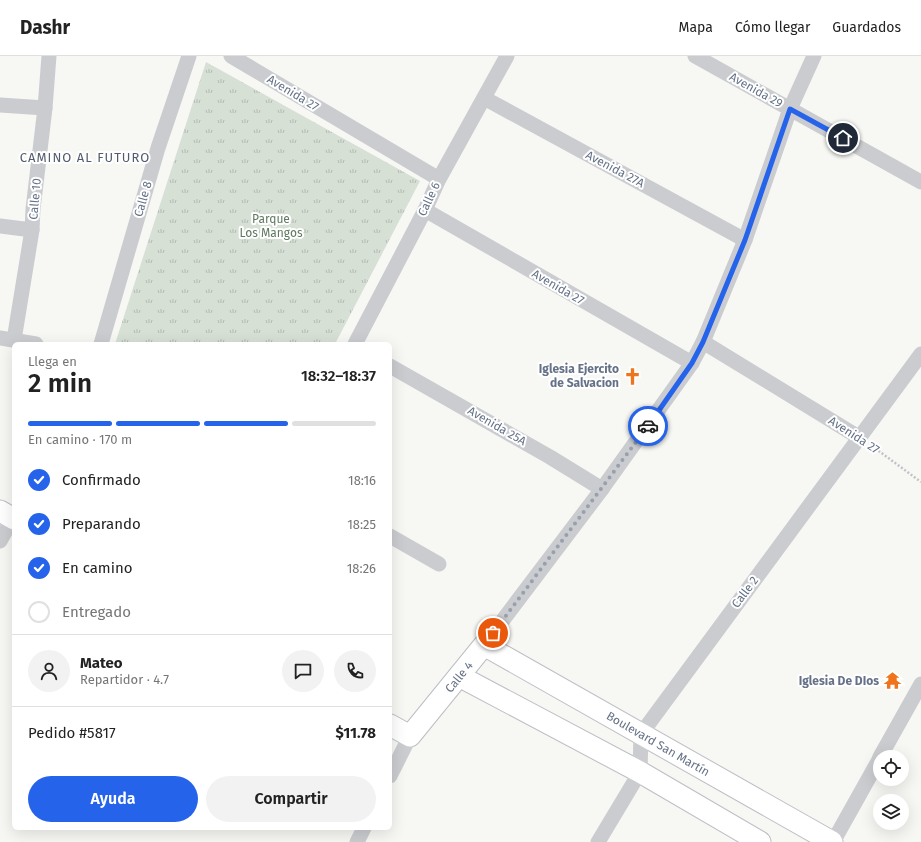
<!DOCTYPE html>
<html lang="es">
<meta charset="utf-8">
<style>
:root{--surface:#fff;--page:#f2f2f2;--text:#222;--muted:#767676;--line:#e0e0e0;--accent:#2563eb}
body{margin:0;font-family:"Fira Sans",sans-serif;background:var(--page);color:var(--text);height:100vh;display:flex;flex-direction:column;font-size:15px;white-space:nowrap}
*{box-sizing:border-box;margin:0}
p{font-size:13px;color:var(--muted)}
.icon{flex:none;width:22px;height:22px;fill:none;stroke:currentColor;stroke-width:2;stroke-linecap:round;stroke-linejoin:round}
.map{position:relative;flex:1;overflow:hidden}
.sheet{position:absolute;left:12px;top:286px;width:380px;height:488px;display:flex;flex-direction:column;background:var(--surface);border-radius:6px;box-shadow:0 4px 16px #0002}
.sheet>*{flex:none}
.tools{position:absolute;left:873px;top:694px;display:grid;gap:8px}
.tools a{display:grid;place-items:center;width:36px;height:36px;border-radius:50%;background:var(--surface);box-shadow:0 4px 16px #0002;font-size:20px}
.pin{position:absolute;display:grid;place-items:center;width:34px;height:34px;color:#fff;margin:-17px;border:2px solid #fff;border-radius:50%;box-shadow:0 1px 4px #0007}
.courier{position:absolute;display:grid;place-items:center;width:40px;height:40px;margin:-20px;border:3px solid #2563eb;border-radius:50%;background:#fff;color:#222;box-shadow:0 1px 5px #0007}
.overview em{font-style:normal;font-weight:600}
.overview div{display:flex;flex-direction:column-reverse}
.overview{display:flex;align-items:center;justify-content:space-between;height:68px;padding:0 16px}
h1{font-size:26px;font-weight:600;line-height:30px}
.bar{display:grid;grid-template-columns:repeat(4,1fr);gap:6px 4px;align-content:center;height:48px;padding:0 16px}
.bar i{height:5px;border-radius:3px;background:var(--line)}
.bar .on{background:var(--accent)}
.bar p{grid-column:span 4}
.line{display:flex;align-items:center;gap:10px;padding:0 16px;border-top:1px solid var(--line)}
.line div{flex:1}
.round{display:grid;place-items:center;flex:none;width:42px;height:42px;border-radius:21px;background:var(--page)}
ol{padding:0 16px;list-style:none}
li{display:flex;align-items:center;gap:12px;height:44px}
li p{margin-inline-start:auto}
li .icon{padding:4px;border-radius:50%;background:var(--accent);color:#fff;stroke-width:4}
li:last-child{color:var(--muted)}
li i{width:22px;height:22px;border:2px solid var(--line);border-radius:50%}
.primary-button{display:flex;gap:8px;margin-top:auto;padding:8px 16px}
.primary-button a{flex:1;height:46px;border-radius:24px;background:var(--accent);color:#fff;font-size:16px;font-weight:600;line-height:46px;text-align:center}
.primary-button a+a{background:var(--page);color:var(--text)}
header{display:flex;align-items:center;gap:24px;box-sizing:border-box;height:56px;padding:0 20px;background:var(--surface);border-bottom:1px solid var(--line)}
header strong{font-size:19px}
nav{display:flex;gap:22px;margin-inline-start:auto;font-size:14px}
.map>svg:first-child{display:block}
</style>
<header>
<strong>Dashr</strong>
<nav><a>Mapa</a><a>Cómo llegar</a><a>Guardados</a></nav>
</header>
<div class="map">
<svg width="921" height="786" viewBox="0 0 921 786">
<defs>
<pattern id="grass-tufts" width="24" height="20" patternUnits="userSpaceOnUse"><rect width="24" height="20" fill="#d7e0d5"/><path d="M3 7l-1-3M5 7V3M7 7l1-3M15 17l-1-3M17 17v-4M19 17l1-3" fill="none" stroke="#b2bab2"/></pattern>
</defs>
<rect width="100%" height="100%" fill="#f7f7f4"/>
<polygon fill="url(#grass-tufts)" points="206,6 420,125 335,288 115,288"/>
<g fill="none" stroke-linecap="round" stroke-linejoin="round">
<defs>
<g id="secondary">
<polyline points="0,455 14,463"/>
<polyline points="459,620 640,716 760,786"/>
<polyline points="390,669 410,680 484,589 832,786"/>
</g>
</defs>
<use href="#secondary" stroke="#bbbfc4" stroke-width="23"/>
<polyline stroke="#c0c2c5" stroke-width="2.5" stroke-dasharray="2 2" stroke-linecap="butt" points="872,390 921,426"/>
<g stroke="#caccd0" stroke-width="15">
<polyline points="231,0 439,123"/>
<polyline points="695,0 921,126"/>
<polyline points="484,42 745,184"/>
<polyline points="0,49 45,52"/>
<polyline points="425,154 692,307"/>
<polyline points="0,170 32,174"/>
<polyline points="0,282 36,288"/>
<polyline points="14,284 32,174 33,153 45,52 49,0"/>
<polyline points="703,286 860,382"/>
<polyline points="101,288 158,92 189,0"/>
<polyline points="355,288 425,154 439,123 507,0"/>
<polyline points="390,310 550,401 602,433"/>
<polyline points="390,480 439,508"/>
<polyline points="0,485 13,462"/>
<polyline points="484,589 602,433 692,307 703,286 745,184 790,53 814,0"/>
<polyline points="880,701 921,628"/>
<polyline points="390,720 410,680"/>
<polyline points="357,786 364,772"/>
<polyline points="598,786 640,716 641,678 921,298"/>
<polyline points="833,786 880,702"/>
</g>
<use href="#secondary" stroke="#fff" stroke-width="21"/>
</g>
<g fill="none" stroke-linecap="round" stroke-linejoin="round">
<polyline stroke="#97a0ad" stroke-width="4" stroke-dasharray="0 7.2" points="493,577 648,370"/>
<polyline stroke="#2563eb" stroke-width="5" points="648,370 692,307 703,286 745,184 790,53 843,82"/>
</g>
<defs>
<symbol id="church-bare" viewBox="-9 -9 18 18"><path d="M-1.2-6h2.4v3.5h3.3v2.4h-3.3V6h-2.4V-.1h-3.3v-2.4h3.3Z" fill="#ef741c" stroke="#fff" stroke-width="2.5" paint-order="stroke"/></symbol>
<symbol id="temple-bare" viewBox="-9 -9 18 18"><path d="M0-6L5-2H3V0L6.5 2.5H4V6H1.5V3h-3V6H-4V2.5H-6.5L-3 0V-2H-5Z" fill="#ef741c" stroke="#fff" stroke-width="2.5" paint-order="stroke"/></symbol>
</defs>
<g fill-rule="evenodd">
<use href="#church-bare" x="620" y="308" width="25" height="25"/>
<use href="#temple-bare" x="880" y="612" width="25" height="25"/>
</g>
<g text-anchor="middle" stroke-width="4" stroke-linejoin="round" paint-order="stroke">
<g font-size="12" fill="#647187" stroke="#fff">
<text transform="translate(756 34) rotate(29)" y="4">Avenida 29</text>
<text transform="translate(293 37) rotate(31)" y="4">Avenida 27</text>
<text transform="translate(615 113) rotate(28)" y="4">Avenida 27A</text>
<text transform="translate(35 143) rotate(-85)" y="4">Calle 10</text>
<text transform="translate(143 143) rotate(-74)" y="4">Calle 8</text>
<text transform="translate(429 143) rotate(-65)" y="4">Calle 6</text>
<text transform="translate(558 231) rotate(30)" y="4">Avenida 27</text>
<text transform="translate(497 370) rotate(30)" y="4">Avenida 25A</text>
<text transform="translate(854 379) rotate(33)" y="4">Avenida 27</text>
<text transform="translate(745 536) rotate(-53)" y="4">Calle 2</text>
<text transform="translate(459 621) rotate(-51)" y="4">Calle 4</text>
<text transform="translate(658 688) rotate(30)" y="4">Boulevard San Martín</text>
</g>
<g font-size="12" fill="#60795f" stroke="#fff">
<text x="271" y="167">Parque<tspan x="271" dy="14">Los Mangos</tspan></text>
</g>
<g font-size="12" font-weight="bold" fill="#647187" stroke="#fff" text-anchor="end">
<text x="619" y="317">Iglesia Ejercito<tspan x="619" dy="14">de Salvacion</tspan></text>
<text x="879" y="629">Iglesia De DIos</text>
</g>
<g font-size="13" letter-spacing="1" fill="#535c6c" stroke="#fff">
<text x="85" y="106">CAMINO AL FUTURO</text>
</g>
</g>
</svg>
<div class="tools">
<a><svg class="icon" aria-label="locate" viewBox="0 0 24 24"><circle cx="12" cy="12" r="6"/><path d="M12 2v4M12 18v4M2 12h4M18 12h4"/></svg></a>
<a><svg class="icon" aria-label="layers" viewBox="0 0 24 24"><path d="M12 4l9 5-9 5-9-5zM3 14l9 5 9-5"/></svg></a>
</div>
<div class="pin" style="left:493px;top:577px;background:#ea580c"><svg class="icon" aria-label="bag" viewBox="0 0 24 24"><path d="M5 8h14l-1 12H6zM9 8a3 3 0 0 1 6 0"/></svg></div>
<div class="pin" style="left:843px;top:82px;background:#1f2937"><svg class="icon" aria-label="home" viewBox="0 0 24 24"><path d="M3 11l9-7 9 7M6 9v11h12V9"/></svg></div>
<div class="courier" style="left:648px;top:370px"><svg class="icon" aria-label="car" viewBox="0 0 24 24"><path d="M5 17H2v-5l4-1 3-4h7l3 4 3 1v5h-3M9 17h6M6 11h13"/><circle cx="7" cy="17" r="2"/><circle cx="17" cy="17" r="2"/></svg></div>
<section class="sheet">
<div class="overview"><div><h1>2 min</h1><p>Llega en</p></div><em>18:32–18:37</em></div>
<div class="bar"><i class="on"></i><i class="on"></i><i class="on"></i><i></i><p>En camino · 170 m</p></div>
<ol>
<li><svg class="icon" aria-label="check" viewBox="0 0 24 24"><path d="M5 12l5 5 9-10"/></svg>Confirmado<p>18:16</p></li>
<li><svg class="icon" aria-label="check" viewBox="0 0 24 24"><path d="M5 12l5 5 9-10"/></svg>Preparando<p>18:25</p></li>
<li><svg class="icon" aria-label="check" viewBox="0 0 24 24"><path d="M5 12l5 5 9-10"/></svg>En camino<p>18:26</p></li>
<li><i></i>Entregado</li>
</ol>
<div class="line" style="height:72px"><a class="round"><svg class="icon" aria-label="person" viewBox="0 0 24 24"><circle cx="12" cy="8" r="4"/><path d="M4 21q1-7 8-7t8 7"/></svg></a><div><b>Mateo</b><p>Repartidor · 4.7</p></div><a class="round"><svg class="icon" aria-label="chat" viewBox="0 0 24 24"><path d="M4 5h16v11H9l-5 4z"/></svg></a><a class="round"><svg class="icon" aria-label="phone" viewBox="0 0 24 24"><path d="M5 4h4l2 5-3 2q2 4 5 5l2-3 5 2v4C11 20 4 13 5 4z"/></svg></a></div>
<div class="line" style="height:52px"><div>Pedido #5817</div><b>$11.78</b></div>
<div class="primary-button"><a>Ayuda</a><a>Compartir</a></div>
</section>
</div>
